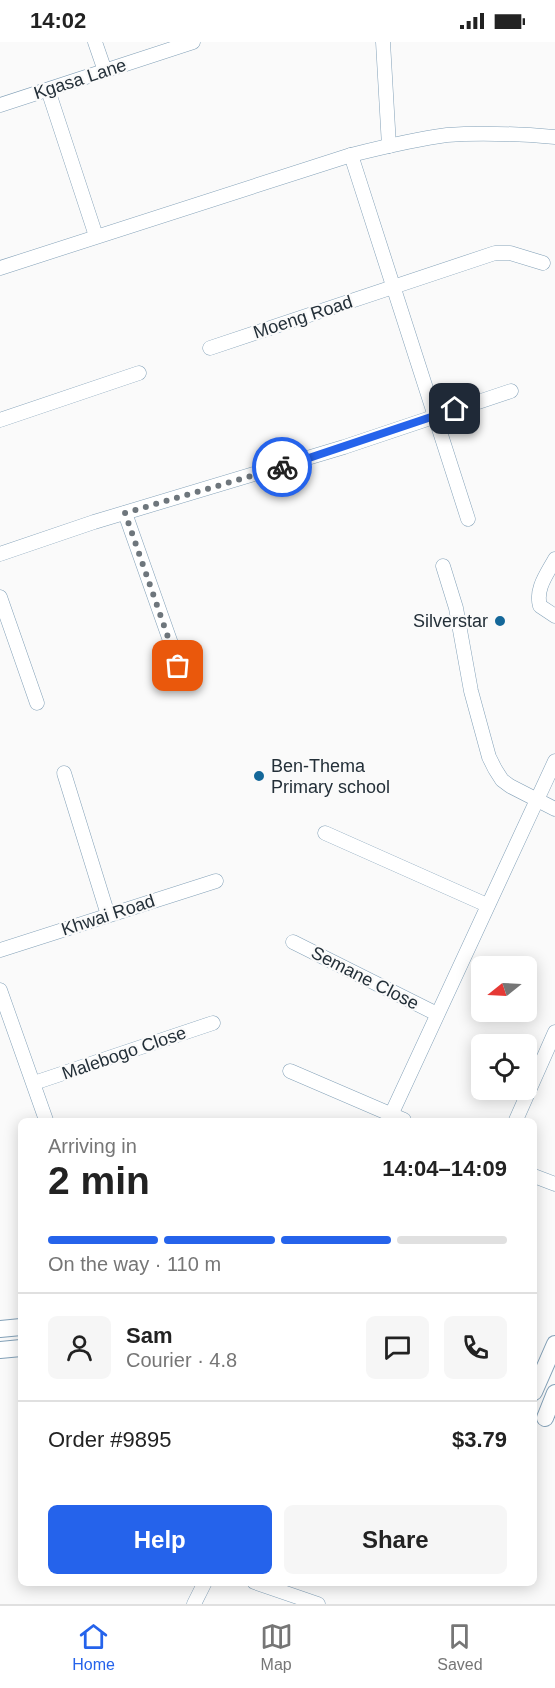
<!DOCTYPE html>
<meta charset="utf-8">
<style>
:root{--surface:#fff;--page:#f6f6f6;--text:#222;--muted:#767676;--line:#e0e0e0;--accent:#2563eb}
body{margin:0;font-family:Arial,sans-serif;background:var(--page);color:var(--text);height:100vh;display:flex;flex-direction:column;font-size:22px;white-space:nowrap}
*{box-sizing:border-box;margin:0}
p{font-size:20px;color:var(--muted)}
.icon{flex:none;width:33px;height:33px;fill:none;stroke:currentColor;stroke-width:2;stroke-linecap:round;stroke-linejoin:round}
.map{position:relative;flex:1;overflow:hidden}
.sheet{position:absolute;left:18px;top:1076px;width:519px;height:468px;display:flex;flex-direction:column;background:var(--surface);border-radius:9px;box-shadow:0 3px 15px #0003}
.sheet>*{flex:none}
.needle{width:39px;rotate:252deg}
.tools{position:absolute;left:471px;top:914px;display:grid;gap:12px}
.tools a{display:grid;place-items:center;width:66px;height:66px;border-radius:9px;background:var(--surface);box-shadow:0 3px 15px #0003;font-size:30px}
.pin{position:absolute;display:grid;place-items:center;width:51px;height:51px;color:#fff;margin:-26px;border-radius:12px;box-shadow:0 3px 9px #0006}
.courier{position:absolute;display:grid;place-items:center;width:60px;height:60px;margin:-30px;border:4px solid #2563eb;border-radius:50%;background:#fff;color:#222;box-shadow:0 2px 8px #0007}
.headline em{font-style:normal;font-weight:700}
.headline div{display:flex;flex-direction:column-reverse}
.headline{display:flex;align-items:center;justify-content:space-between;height:102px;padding:0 30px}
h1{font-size:39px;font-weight:700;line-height:45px}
.bar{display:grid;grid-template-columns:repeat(4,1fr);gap:9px 6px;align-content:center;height:72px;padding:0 30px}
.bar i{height:8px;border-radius:4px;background:var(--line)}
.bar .selected{background:var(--accent)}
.bar p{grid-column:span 4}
.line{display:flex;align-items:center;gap:15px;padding:0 30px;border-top:2px solid var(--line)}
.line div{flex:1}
.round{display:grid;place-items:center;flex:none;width:63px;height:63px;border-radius:9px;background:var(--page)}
.cta{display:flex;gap:12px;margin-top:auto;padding:12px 30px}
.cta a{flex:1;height:69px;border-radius:9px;background:var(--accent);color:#fff;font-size:24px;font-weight:700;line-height:69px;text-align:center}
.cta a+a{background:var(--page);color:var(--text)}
.status{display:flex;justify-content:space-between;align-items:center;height:42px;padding:0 30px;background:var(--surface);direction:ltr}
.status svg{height:16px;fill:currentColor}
.dock{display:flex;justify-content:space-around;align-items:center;height:84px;border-top:2px solid var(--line);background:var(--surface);font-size:16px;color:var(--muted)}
.dock a{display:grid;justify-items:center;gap:3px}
.dock .selected{color:var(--accent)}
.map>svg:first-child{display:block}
</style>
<div class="status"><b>14:02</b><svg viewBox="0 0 49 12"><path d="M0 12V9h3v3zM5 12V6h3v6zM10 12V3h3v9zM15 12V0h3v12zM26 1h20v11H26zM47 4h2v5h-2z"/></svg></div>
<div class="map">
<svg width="555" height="1562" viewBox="0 0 555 1562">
<rect width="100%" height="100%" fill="#fafafa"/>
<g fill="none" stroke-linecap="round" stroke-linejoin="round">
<defs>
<g id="minor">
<polyline points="95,0 105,29"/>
<polyline points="383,0 389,104"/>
<polyline points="48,48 96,194"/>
<polyline points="0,63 193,0"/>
<polyline points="351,113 468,477"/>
<path d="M0,226L351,113C383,105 415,97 447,93C483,90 519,92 555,95"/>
<polyline points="210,306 495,211 510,211 543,221"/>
<polyline points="0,378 139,331"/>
<polyline points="125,471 179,624"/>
<polyline points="0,512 94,480 344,405 511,349"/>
<path d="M555,517C547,532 535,547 540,564L555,574"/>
<polyline points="443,524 456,566 471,649 489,715 495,727 502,738 510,744 555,767"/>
<polyline points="0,555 37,661"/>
<polyline points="64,731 108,873"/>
<polyline points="325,791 487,863"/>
<polyline points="293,900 437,972"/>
<polyline points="0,908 216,839"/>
<polyline points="0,948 46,1078"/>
<polyline points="290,1029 404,1078"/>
<polyline points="34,1041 213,981"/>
<polyline points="391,1073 555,719"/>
<polyline points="516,1078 555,990"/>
<polyline points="534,1134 555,1142"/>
<polyline points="254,1540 318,1562"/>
<polyline points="194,1562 205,1540"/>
</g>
<g id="major">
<polyline points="0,1287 21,1285"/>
<polyline points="0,1308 21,1306"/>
<polyline points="534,1350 555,1302"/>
<polyline points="545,1376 555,1351"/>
</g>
</defs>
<use href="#minor" stroke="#83a1b8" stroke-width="15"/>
<use href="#major" stroke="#83a1b8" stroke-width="18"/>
<use href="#minor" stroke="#fff" stroke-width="14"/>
<use href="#major" stroke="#fff" stroke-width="16"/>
</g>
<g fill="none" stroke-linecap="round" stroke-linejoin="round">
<polyline stroke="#6e767c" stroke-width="6" stroke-dasharray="0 10.8" points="178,624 125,471 282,425"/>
<polyline stroke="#2563eb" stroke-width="8" points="282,425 455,367"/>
</g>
<g fill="#146799" stroke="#fafafa" stroke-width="2">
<circle cx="500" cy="579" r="6"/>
<circle cx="259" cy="734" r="6"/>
</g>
<g text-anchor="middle" stroke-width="4.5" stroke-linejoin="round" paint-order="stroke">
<g font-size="18" fill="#232f38" stroke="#fafafa">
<text transform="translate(80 37) rotate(-18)" y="6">Kgasa Lane</text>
<text transform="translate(303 275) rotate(-18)" y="6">Moeng Road</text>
<text transform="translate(108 873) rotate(-18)" y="6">Khwai Road</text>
<text transform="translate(365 936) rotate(27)" y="6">Semane Close</text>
<text transform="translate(124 1011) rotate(-19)" y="6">Malebogo Close</text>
</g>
<g font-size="18" fill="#232f38" stroke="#fafafa" text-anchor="end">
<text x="488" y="585">Silverstar</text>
<text x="271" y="730" text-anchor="start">Ben-Thema<tspan x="271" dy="21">Primary school</tspan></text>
</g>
</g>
</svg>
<div class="tools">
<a><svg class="needle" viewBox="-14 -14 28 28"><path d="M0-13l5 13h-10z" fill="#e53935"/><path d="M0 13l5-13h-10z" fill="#767676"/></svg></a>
<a><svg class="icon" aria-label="locate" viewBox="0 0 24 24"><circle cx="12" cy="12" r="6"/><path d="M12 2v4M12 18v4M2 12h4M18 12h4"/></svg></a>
</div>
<div class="pin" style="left:178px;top:624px;background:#ea580c"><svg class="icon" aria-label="bag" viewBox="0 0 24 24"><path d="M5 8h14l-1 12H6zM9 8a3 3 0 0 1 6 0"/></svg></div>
<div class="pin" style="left:455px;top:367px;background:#1f2937"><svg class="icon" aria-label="home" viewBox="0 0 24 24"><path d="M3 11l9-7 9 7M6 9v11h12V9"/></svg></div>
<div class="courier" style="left:282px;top:425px"><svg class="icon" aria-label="bike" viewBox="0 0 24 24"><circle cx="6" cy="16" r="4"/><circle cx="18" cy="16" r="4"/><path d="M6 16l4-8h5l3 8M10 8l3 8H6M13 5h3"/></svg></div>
<section class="sheet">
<div class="headline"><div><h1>2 min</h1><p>Arriving in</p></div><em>14:04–14:09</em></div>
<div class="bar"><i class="selected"></i><i class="selected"></i><i class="selected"></i><i></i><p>On the way · 110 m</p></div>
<div class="line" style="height:108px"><a class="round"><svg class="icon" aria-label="person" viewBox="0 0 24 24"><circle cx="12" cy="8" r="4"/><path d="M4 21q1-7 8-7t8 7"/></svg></a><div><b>Sam</b><p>Courier · 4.8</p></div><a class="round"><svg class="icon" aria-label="chat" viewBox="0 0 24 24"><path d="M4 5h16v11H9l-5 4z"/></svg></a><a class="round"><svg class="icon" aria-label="phone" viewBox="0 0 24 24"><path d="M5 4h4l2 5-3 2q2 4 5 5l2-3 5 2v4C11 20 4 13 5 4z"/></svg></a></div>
<div class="line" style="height:78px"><div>Order #9895</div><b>$3.79</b></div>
<div class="cta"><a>Help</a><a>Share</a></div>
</section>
</div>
<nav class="dock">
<a class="selected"><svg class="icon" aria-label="home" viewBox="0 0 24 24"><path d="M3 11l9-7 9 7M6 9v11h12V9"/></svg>Home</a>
<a><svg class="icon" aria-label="map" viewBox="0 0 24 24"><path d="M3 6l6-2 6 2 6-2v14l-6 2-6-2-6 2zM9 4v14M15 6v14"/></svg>Map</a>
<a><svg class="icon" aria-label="saved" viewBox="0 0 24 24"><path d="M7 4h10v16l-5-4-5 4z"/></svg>Saved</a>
</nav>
